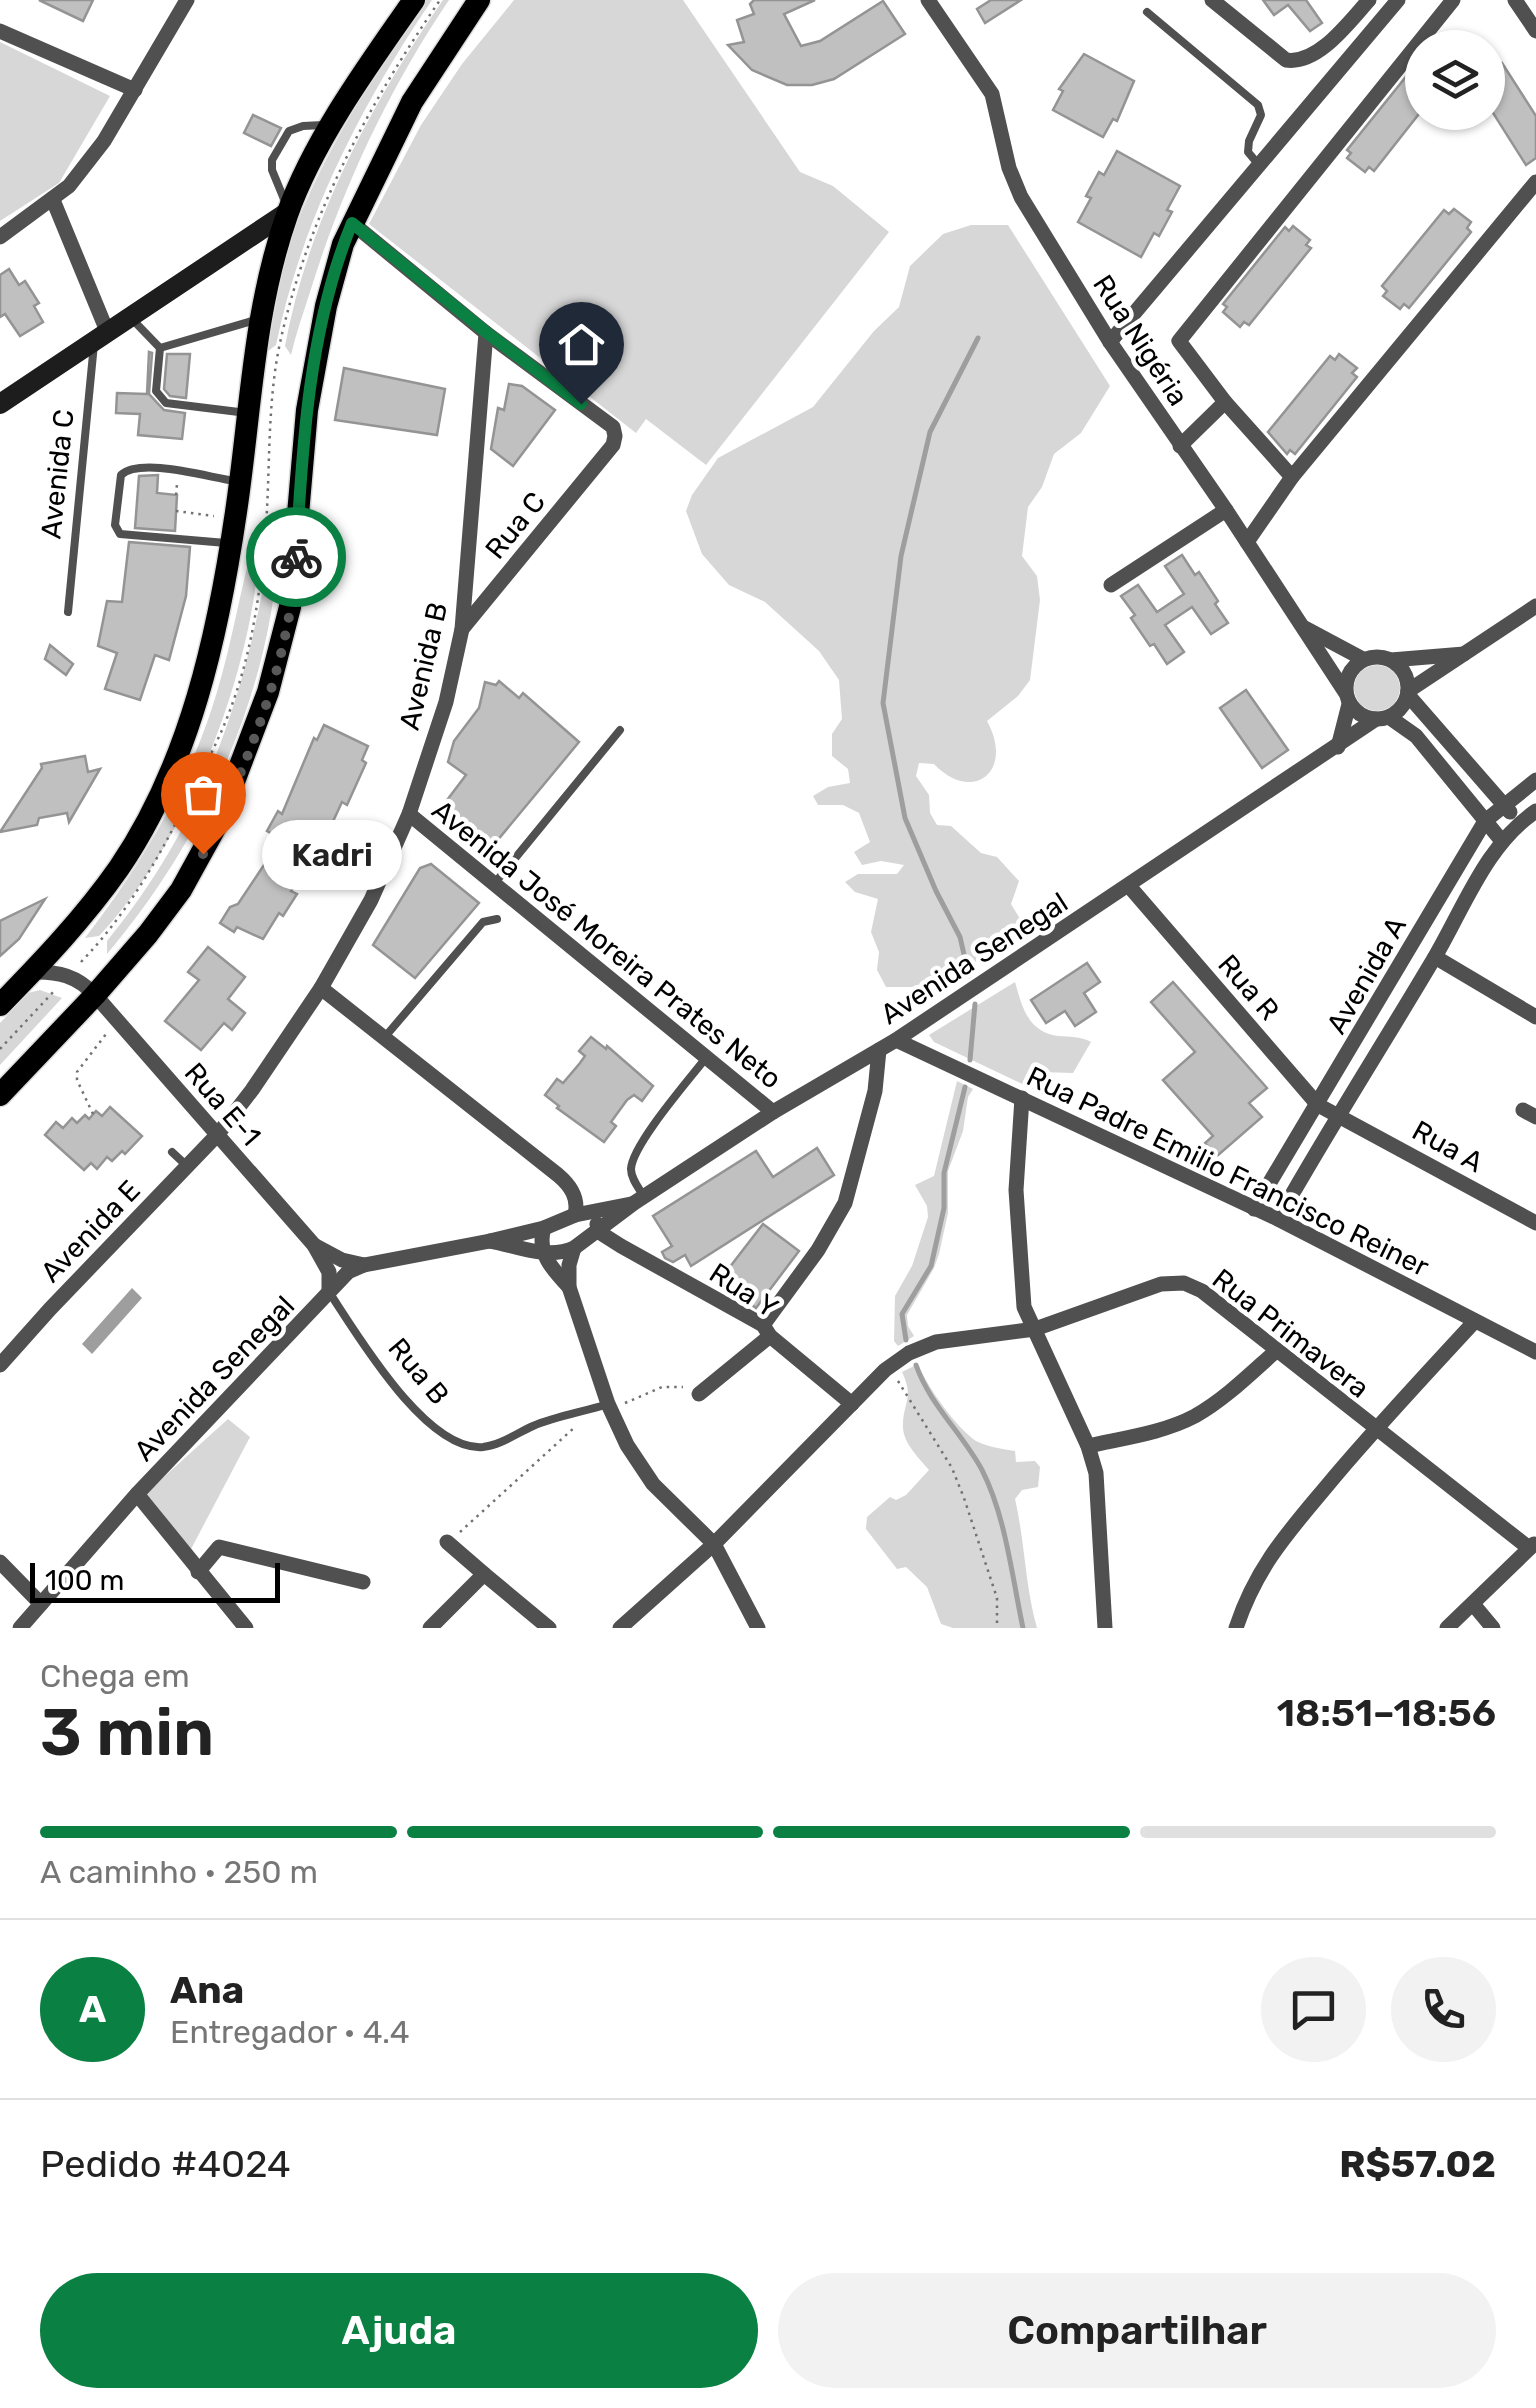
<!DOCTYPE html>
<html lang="pt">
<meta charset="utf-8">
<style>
:root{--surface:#fff;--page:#f2f2f2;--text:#222;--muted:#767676;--line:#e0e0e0;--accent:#0b8043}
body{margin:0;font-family:Rubik,sans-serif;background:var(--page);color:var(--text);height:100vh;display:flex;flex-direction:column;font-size:38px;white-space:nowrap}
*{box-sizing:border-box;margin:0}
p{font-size:32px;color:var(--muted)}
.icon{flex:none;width:55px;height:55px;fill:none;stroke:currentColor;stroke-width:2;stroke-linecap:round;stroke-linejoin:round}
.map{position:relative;height:1628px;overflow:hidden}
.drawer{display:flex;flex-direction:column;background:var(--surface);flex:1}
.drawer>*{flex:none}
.controls{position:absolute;left:1405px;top:30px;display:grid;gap:20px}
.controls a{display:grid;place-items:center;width:100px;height:100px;border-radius:50%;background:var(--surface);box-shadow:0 2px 8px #0004;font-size:50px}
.scale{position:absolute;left:30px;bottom:25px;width:250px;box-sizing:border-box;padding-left:10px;border:5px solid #000;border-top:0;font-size:28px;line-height:35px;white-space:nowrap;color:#000;-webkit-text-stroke:8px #fff;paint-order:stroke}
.pin{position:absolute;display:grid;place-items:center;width:85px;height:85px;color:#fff;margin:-102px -42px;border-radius:50% 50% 50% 0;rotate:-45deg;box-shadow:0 0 10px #0007}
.pin .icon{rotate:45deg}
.courier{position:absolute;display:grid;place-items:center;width:100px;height:100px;margin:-50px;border:8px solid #0b8043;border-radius:50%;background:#fff;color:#222;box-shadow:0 2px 12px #0007}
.bubble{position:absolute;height:70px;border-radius:35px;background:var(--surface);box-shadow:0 2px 8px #0004;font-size:32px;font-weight:600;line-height:70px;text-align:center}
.overview em{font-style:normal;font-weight:600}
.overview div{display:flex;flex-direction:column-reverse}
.overview{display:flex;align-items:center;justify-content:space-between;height:170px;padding:0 40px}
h1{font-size:65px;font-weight:600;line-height:75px}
.bar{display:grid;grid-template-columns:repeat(4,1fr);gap:15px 10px;align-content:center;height:120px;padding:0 40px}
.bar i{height:12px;border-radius:8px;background:var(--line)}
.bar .selected{background:var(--accent)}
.bar p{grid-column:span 4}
.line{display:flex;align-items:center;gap:25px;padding:0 40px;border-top:2px solid var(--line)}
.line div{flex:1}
.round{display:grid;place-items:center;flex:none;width:105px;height:105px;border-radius:52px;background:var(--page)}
.button{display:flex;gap:20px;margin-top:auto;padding:20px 40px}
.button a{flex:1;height:115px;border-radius:60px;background:var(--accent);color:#fff;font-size:40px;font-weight:600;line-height:115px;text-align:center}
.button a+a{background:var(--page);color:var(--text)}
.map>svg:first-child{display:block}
</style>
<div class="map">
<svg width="1536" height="1628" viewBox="0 0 1536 1628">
<rect width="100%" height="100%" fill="#fff"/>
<g fill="#d7d7d7">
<path d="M424,0H432C361,105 302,220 276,345L268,351C275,220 355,106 424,0Z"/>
<path d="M443,0H449C389,89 343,186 311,289C304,311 296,333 291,355L285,346C308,221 371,104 443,0Z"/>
<polygon points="514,0 683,0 800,172 833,186 889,232 706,465 646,419 636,433 369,224 421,125 462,64"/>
<polygon points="0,42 110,96 59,183 0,221"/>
<path d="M971,225H1008L1110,386L1081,433L1054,454L1042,487L1028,507L1022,556L1037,576L1040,600L1030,680L1018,696L987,721C1015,772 972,804 934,764L919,763L916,776L929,795L930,813L937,825L951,826L981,853L997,857L1019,881L1011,904L1025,927L943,984L930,987H886L877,970L879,952L871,932L878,899L855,892L845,882L858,874H897L904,865L881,861L862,865L854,852L870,842L859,813L843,805H818L813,796L828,787L850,783L848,769L832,756V734L842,719L839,680L819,651L765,602L729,585L702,554L686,511L692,495L718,458L813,407L874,331L899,307L910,266L943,234Z"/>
<path d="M279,545C270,695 204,839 107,954V941C204,822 244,700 270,551Z"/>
<path d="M250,555L258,566C246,688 183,847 99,936L85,938C138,869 183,795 211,711C228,661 237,607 250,555Z"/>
<circle cx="1377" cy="688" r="23"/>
<path d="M1015,982C1022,1007 1028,1032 1058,1036C1070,1037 1080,1036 1091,1042L1073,1073L1041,1072L1033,1089L934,1042L929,1035Z"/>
<polygon points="40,990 62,998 0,1065 0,1023 28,993"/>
<polygon points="957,1081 973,1089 968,1097 963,1131 948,1171 948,1213 939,1254 934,1268 907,1315 908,1326 914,1336 898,1346 894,1341 895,1296 912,1266 928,1217 927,1206 915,1185 934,1176"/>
<path d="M918,1364C926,1385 956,1428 976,1441C987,1447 1003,1449 1015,1451L1016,1462L1035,1461L1040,1467L1038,1487L1022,1490L1015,1499C1025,1542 1025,1586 1037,1628H953L941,1624L927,1587L906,1567L897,1569L866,1529L867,1517L890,1497L896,1500L906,1495L929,1470C919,1458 904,1444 903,1428C902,1403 915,1399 902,1372Z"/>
<polygon points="228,1419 250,1437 190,1551 145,1494"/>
</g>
<polygon fill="#9e9e9e" points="132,1288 142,1298 92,1354 82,1344"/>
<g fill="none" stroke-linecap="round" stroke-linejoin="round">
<g stroke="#9e9e9e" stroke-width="5">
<polyline points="969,976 960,937 936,891 905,818 883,703 901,556 930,432 978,338"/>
<polyline points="970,1060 975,1004"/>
<polyline points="906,1340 902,1314 931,1266 944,1208 944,1173 965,1087"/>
<path d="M916,1365C930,1405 962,1433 982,1470C1006,1517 1012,1577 1023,1628"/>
</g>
</g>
<g fill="#c0c0c0" stroke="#949494" stroke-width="2.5">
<polygon points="39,0 93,0 83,21"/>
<polygon points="754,0 815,0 784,14 801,46 820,41 883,1 905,34 834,79 812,85 787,85 752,70 728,45 744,42 737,20 754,14 750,4"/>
<polygon points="991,0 1021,0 985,23 977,9"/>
<polygon points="1263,0 1306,0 1322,23 1310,31 1288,5 1274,15"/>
<polygon points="1488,52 1497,66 1502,63 1536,116 1536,158 1526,165 1488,105"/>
<polygon points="1084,54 1134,81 1117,121 1113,119 1103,137 1053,110 1063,91 1059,89"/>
<polygon points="1422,65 1422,110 1374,171 1369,167 1365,172 1347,158 1351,153 1347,150 1409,73 1414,76"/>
<polygon points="253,115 281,128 271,146 244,133"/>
<polygon points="1117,151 1180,186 1167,210 1172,212 1159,236 1154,233 1141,257 1078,222 1091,198 1086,196 1099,172 1104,175"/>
<polygon points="1454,209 1471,222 1467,228 1471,232 1409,308 1404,304 1400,309 1383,296 1387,291 1382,286 1444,210 1449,214"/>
<polygon points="1293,226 1310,240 1306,245 1311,248 1249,325 1244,322 1240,327 1223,312 1227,307 1223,304 1285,227 1289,231"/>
<polygon points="9,269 19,285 25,281 39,303 34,306 43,322 20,336 5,314 0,317 0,275"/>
<polygon points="149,352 152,353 149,394 164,410 185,413 182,439 138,435 140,414 116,413 117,393 147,394"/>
<polygon points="167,354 190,354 186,398 170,396 164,389"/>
<polygon points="1339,354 1357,368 1352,373 1357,377 1295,454 1290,450 1287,454 1268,432 1330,356 1335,360"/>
<polygon points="344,368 445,389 437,435 335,420"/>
<polygon points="509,384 522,386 555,410 513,466 491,449 498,408 504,410"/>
<polygon points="158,475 157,493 177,495 175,531 135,528 139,476"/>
<polygon points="129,542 190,547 186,596 169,660 155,655 140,700 105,689 117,653 98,646 107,601 122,602"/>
<polygon points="1182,555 1195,575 1199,572 1218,601 1215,604 1228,623 1211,634 1192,607 1165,625 1184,652 1167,664 1154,644 1150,646 1131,618 1135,615 1121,596 1138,585 1157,612 1184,594 1165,566"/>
<polygon points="50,645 73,664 66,675 45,659"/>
<polygon points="499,681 519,698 523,693 579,742 487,853 438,812 466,775 448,762 454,741 479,708 485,682 496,685"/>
<polygon points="1246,690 1288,750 1262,768 1220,708"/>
<polygon points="324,725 368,746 362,760 366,763 347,805 342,802 329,830 338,834 334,841 350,850 342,866 327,858 324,864 280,842 281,839 267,831 278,811 282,814 314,738 317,740"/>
<polygon points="85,756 88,772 100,769 69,822 67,813 39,818 37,825 0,832 42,768 41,764"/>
<polygon points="268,859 299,879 291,891 297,894 283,916 279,913 263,939 237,927 234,932 220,923 230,907 238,904"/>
<polygon points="431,864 479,903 415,978 373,945 420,868"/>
<polygon points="45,899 19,939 0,956 0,921"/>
<polygon points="208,947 245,977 228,999 245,1013 232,1030 224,1023 201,1050 165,1021 199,980 188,972"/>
<polygon points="1087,963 1100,982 1084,993 1096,1012 1075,1026 1065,1011 1046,1023 1031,1000"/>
<polygon points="1173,982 1267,1088 1249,1103 1262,1117 1217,1156 1205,1143 1213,1136 1163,1080 1195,1052 1151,1002"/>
<polygon points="591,1037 606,1049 607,1046 653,1086 642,1101 634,1095 627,1100 611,1122 616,1126 604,1142 557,1108 559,1106 545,1095 557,1079 563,1083 580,1063 585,1056 579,1051"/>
<polygon points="110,1107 142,1136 125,1154 122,1151 112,1161 107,1157 97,1169 91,1163 84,1170 45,1135 56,1122 63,1128 72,1118 77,1123 85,1115 89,1119 96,1111 102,1116"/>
<polygon points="817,1148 834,1175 691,1266 685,1255 673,1262 665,1258 662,1252 672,1246 653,1216 756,1151 773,1177"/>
<polygon points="763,1224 799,1251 756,1308 719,1281"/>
</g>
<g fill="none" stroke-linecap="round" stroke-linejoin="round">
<defs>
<g id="primary">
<path d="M0,1005C42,962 84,918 119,868C190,764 218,635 236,512C251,411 253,312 287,215C313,141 369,64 414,0"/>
<polyline points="0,1095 95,995 148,934 181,890 219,821 268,692 290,607 307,410 326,306 343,244 412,102 479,0"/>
</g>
</defs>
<use href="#primary" stroke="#dbdbdb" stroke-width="25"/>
<g stroke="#727272" stroke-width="2.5" stroke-dasharray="2.5 5" stroke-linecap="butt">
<polyline points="176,495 177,484"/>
<polyline points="176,511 214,516"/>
<path d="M81,962C126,915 156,863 185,805C202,771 221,737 233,702C252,649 260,593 265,538C271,471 266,400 282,334C311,211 369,104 440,0"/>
<polyline points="0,1049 55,990"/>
<polyline points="93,1114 77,1080 77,1072 106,1034"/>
<polyline points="898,1381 952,1468 964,1498 997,1598 997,1628"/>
<polyline points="625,1403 662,1387 683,1387"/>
<polyline points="460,1532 576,1426"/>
</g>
<g stroke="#505050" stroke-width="8">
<polyline points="1147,12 1258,105 1261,115 1249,141 1248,152 1258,164"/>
<polyline points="286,204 272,170 272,160 289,131 303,126 323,125"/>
<polyline points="131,318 160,348 255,320"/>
<polyline points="160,348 156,391 166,403 247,413"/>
<path d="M226,543L120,534L115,525L121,475C141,457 207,477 235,481"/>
<polyline points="68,612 94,344"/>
<polyline points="494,884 620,730"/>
<polyline points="384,1038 483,922 497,919"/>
<polyline points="172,1152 187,1166"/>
<path d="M644,1197C639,1188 631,1179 631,1169C632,1145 688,1081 705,1059"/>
<path d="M329,1292C357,1334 426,1452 483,1447C501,1445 517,1433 533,1426C556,1416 583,1412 608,1404"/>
</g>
<g stroke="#505050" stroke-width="15">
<polyline points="928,0 992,94 1009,168 1021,197 1110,342 1226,510 1345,692"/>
<path d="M1212,0L1286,60C1318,65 1349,22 1369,0"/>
<polyline points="1515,0 1536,31"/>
<polyline points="0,31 135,90"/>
<polyline points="53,200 107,331"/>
<polyline points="352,223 486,333 613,427 615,436 613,445 462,629"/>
<polyline points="0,237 69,186 104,141 187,0"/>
<polyline points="1110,342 1398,0"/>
<polyline points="1180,446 1225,402"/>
<polyline points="1292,477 1225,402 1179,341 1453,0"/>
<polyline points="1247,542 1292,477 1536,182"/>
<polyline points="1111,585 1226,510"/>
<polyline points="1305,628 1363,659"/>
<circle cx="1377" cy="688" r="31"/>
<polyline points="1391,660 1464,654"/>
<polyline points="1408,691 1536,606"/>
<polyline points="1408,695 1510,812"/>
<polyline points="1389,717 1416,736 1501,840"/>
<polyline points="1338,747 1349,704"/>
<polyline points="409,814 773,1112"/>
<polyline points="1129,886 1318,1105 1536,1223"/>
<polyline points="1435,957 1536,1017"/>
<path d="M32,972C58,971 77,976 95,995L314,1245L329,1272V1292"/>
<path d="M321,988L558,1175C571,1186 579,1198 575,1215"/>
<polyline points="896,1040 1278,1219 1536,1352"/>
<polyline points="1022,1098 1016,1190 1024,1307 1088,1446 1096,1473 1105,1628"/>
<polyline points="1523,1110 1536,1117"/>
<polyline points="1254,1209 1485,821 1536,780"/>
<path d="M1278,1219C1328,1130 1384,1043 1436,955C1465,905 1487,844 1536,811"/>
<polyline points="597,1224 599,1232 621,1246 763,1325 770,1336 852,1404"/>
<path d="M544,1228C536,1252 553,1270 569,1287"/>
<path d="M490,1241C518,1246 547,1260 574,1248L634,1203L773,1112L896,1040L1376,719"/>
<polyline points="314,1245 342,1260 364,1265"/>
<polyline points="574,1248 569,1265 569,1287 608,1404 627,1445 653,1484 714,1544 758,1628"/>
<polyline points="763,1325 818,1250 845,1203 875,1091 879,1050"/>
<polyline points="0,1365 50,1309 218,1134 252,1090 321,988 371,900 409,814 446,702 462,629 486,333"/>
<polyline points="699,1394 770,1336"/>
<path d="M1088,1446C1123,1438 1163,1433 1195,1416C1225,1399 1250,1374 1276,1351"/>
<polyline points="137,1494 246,1628"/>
<polyline points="447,1542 484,1574"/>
<polyline points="0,1562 41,1604"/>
<polyline points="198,1572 219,1547 363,1582"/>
<polyline points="1473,1604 1493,1628"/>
<polyline points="20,1628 137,1494 348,1272 364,1265 490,1241 544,1228 575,1215 631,1204"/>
<polyline points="430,1628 484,1574 549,1628"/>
<polyline points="620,1628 714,1544 885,1370 909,1353 936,1342 1035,1329 1161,1284 1184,1283 1202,1291 1529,1548"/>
<path d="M1236,1628C1258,1562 1293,1527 1336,1475C1381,1422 1428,1372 1475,1321"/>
<polyline points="1447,1628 1534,1544"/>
</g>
<polyline stroke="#1d1d1d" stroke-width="20" points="0,404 289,211"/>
<use href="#primary" stroke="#000" stroke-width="22"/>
</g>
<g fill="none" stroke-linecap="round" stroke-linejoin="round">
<path stroke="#595959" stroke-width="10" stroke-dasharray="0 18" d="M203,854C248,764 291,658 296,557"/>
<path stroke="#0b8043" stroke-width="12" d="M296,557C302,446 309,327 352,223L486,332L581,404"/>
</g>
<g text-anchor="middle" stroke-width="9" stroke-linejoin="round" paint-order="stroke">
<g font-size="28" fill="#000" stroke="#fff">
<text transform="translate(1141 340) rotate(57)" y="10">Rua Nigéria</text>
<text transform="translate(57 474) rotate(-84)" y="10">Avenida C</text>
<text transform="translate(515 525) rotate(-51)" y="10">Rua C</text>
<text transform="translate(423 666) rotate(-77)" y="10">Avenida B</text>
<text transform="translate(607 944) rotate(39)" y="10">Avenida José Moreira Prates Neto</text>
<text transform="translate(974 958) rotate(-33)" y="10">Avenida Senegal</text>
<text transform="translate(1366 975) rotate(-60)" y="10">Avenida A</text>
<text transform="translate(1249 987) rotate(49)" y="10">Rua R</text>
<text transform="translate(223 1104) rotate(49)" y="10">Rua E-1</text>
<text transform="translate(1448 1146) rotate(29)" y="10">Rua A</text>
<text transform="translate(1228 1171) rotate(26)" y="10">Rua Padre Emilio Francisco Reiner</text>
<text transform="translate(90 1231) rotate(-46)" y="10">Avenida E</text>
<text transform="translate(744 1290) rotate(33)" y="10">Rua Y</text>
<text transform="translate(1291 1333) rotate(38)" y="10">Rua Primavera</text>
<text transform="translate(419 1371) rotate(50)" y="10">Rua B</text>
<text transform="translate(214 1378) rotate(-46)" y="10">Avenida Senegal</text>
</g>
</g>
</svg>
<div class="controls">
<a><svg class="icon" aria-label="layers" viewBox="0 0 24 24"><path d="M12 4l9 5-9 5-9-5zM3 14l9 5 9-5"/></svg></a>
</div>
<div class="scale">100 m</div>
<div class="pin" style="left:203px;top:854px;background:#ea580c"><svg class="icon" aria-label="bag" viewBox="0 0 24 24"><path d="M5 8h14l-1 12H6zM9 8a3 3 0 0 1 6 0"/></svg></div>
<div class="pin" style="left:581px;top:404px;background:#1f2937"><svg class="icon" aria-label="home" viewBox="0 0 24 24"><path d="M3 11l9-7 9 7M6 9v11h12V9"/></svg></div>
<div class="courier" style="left:296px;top:557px"><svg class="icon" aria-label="bike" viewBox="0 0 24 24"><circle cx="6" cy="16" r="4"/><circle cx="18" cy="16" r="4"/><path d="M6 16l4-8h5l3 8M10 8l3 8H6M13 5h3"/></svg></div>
<div class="bubble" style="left:262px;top:820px;width:140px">Kadri</div>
</div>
<section class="drawer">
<div class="overview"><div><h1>3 min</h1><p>Chega em</p></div><em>18:51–18:56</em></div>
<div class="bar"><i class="selected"></i><i class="selected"></i><i class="selected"></i><i></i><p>A caminho · 250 m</p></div>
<div class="line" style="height:180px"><b class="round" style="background:var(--accent);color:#fff">A</b><div><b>Ana</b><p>Entregador · 4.4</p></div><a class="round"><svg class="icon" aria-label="chat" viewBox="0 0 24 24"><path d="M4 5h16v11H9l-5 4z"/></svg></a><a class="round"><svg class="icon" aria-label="phone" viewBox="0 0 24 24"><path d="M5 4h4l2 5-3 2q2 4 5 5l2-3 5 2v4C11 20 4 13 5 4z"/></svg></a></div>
<div class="line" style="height:130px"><div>Pedido #4024</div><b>R$57.02</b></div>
<div class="button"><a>Ajuda</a><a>Compartilhar</a></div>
</section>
